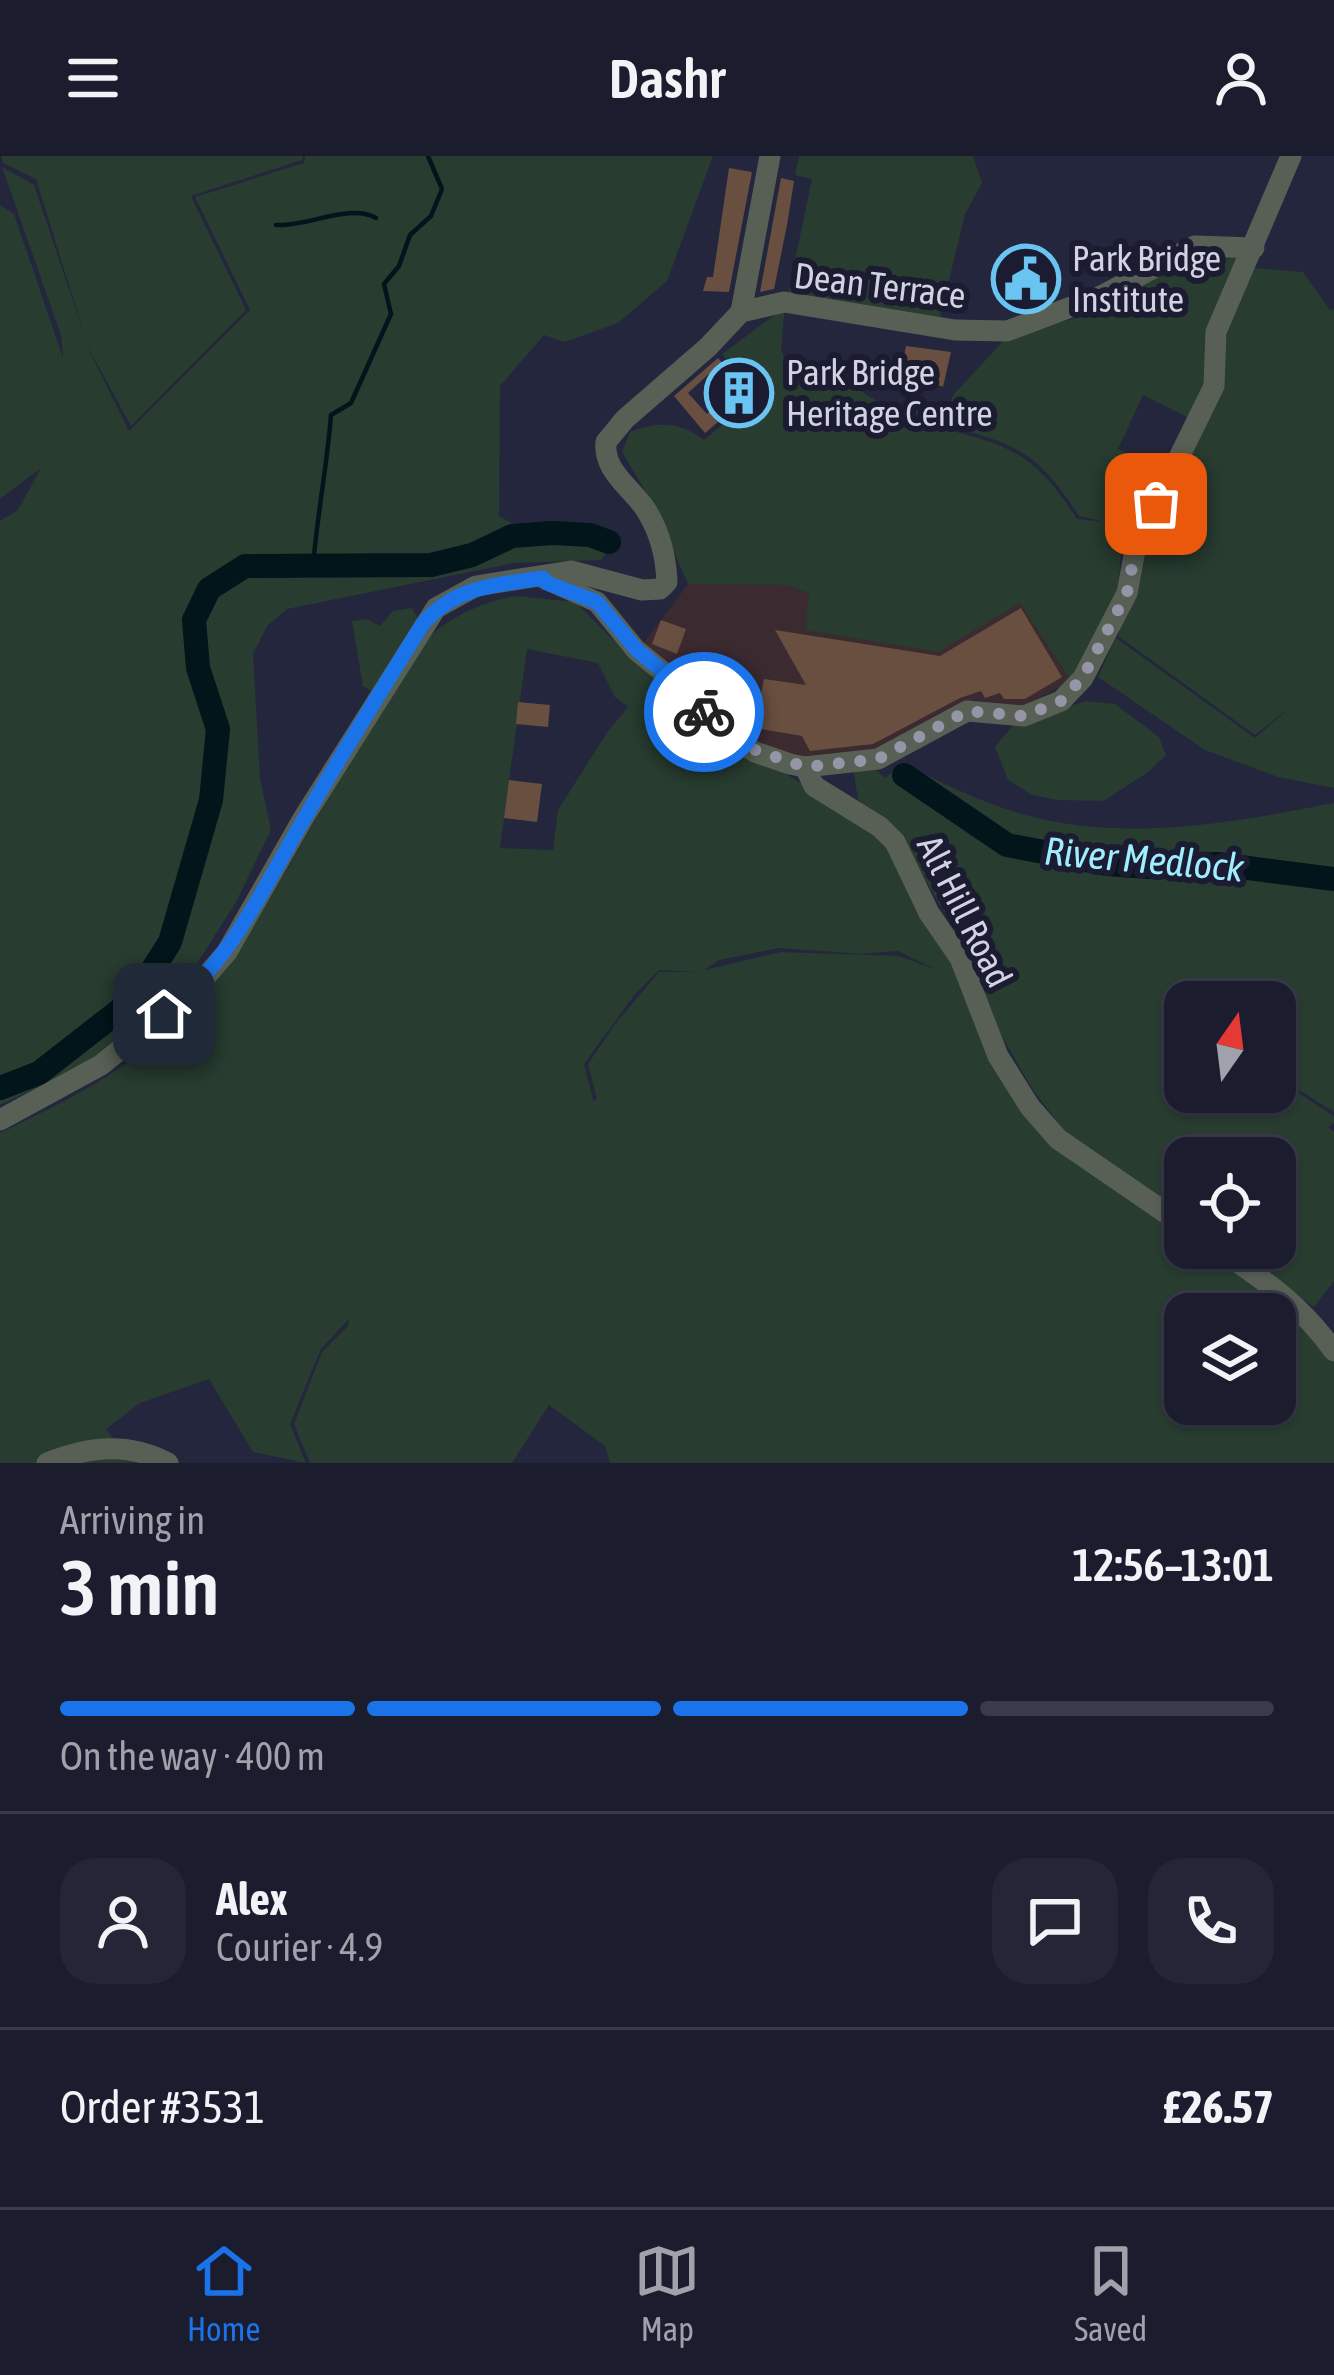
<!DOCTYPE html>
<meta charset="utf-8">
<style>
:root{--surface:#1b1c2e;--page:#242536;--text:#f1f3f6;--muted:#a0a1aa;--line:#393a4a;--accent:#1a73e8}
body{margin:0;font-family:"Asap Condensed",sans-serif;background:var(--page);color:var(--text);height:100vh;display:flex;flex-direction:column;font-size:45px;white-space:nowrap}
*{box-sizing:border-box;margin:0}
p{font-size:39px;color:var(--muted)}
.icon{flex:none;width:66px;height:66px;fill:none;stroke:currentColor;stroke-width:2;stroke-linecap:round;stroke-linejoin:round}
.map{position:relative;height:1307px;overflow:hidden}
.side{display:flex;flex-direction:column;background:var(--surface);flex:1}
.side>*{flex:none}
.needle{width:78px;rotate:14deg}
.controls{position:absolute;left:1164px;top:825px;display:grid;gap:24px}
.controls a{display:grid;place-items:center;width:132px;height:132px;border-radius:24px;background:var(--surface);box-shadow:0 3px 9px #0004,0 0 0 3px var(--line);font-size:60px}
.pin{position:absolute;display:grid;place-items:center;width:102px;height:102px;color:#fff;margin:-51px;border-radius:24px;box-shadow:0 6px 18px #0006}
.courier{position:absolute;display:grid;place-items:center;width:120px;height:120px;margin:-60px;border:9px solid #1a73e8;border-radius:50%;background:#fff;color:#222;box-shadow:0 3px 15px #0007}
.headline em{font-style:normal;font-weight:600}
.headline div{display:flex;flex-direction:column-reverse}
.headline{display:flex;align-items:center;justify-content:space-between;height:204px;padding:0 60px}
h1{font-size:78px;font-weight:600;line-height:90px}
.bar{display:grid;grid-template-columns:repeat(4,1fr);gap:18px 12px;align-content:center;height:144px;padding:0 60px}
.bar i{height:15px;border-radius:9px;background:var(--line)}
.bar .selected{background:var(--accent)}
.bar p{grid-column:span 4}
.line{display:flex;align-items:center;gap:30px;padding:0 60px;border-top:3px solid var(--line)}
.line div{flex:1}
.round{display:grid;place-items:center;flex:none;width:126px;height:126px;border-radius:36px;background:var(--page)}
header{display:flex;justify-content:space-between;align-items:center;height:156px;padding:0 60px;background:var(--surface);font-size:54px;font-weight:600}
.tabs{display:flex;justify-content:space-around;align-items:center;height:168px;border-top:3px solid var(--line);background:var(--surface);font-size:33px;color:var(--muted)}
.tabs a{display:grid;justify-items:center;gap:6px}
.tabs .selected{color:var(--accent)}
.map>svg:first-child{display:block}
</style>
<header><svg class="icon" aria-label="menu" viewBox="0 0 24 24"><path d="M4 6h16M4 12h16M4 18h16"/></svg>Dashr<svg class="icon" aria-label="person" viewBox="0 0 24 24"><circle cx="12" cy="8" r="4"/><path d="M4 21q1-7 8-7t8 7"/></svg></header>
<div class="map">
<svg width="1334" height="1307" viewBox="0 0 1334 1307">
<rect width="100%" height="100%" fill="#24263d"/>
<polygon fill="#3c2a31" points="688,428 785,429 809,437 1020,446 1071,525 1020,552 974,544 877,594 812,605 770,594 723,565 642,489"/>
<g fill="#283c30" fill-rule="evenodd">
<polygon points="1,0 303,0 302,4 191,40 246,154 131,270 85,186 129,275 250,154 195,41 304,7 305,0 713,0 667,125 618,167 565,186 544,179 500,230 499,360 536,381 618,381 601,404 514,407 287,453 267,470 253,498 260,623 271,674 236,746 179,836 82,911 0,949 0,365 18,354 41,312 0,343 0,49 14,58 63,202 61,179 2,11 34,29 85,181 36,23 3,7"/>
<polygon points="799,0 973,0 982,27 965,58 939,166 787,142 812,23 795,19"/>
<path d="M1239,102L1209,232L1191,263L1143,239L1118,293L1161,314L1121,400L1117,438L1071,525L1020,447L938,496L805,474L809,437L785,429L688,428L652,346L622,296L630,276C659,265 680,266 704,284L758,239L722,198L785,151L781,193L792,225L837,220L883,249L928,252L937,262V271C1011,290 1034,296 1077,363L1106,366L1079,360C1036,293 1013,287 940,268L954,238L1009,179L1089,159L1189,104Z"/>
<polygon points="1254,112 1303,116 1330,154 1334,153 1334,632 1278,621 1205,594 1098,521 1116,482 1255,582 1292,550 1255,579 1118,480 1146,381 1223,225 1227,176"/>
<path d="M517,440L575,446L610,481L660,522L780,614L877,676L954,801L1006,926L1185,1079V1092C1234,1092 1301,1170 1334,1205V1307H610L605,1290L549,1249L512,1307H310L294,1268L322,1196L348,1170L349,1163L321,1193L290,1268L306,1307L253,1296L209,1223L140,1247L106,1273L122,1296L145,1307H0V977C69,944 147,905 197,846C268,761 315,658 372,566C387,542 401,508 421,488C447,463 483,444 517,440ZM527,493L598,507L615,541L628,551L608,575L558,654L553,694L500,692ZM779,792L861,798L898,795L937,814L899,800L781,796L704,814L719,804ZM659,814L697,816H659L615,868L588,908L597,943L589,947L593,944L584,908L635,838ZM1185,1158H1275V1248H1185Z"/>
<polygon points="412,452 418,463 372,535 363,530 352,465 367,463 380,470 393,455"/>
<polygon points="1086,545 1115,548 1159,581 1166,599 1147,617 1103,645 1058,644 1032,639 1008,624 995,591 1015,567"/>
<path d="M902,608C941,626 980,646 1022,658C1126,687 1230,667 1334,647V956L1275,919V846H1185V936H1275V922L1334,960V967L1328,971L1334,976V1125L1314,1151L1229,1092H1275V1002H1185V1061L1068,980L1033,934L990,860L965,790L897,677L858,644L853,611L871,609L885,622Z"/>
</g>
<g fill="none" stroke-linecap="round" stroke-linejoin="round">
<g stroke="#01151a" stroke-width="4.5">
<path d="M276,69C307,71 350,47 376,62"/>
<path d="M313,411C317,359 327,311 331,259L351,247L391,158L384,128L399,110L410,79L431,60L442,33L428,0"/>
</g>
<g stroke="#01151a" stroke-width="24">
<polyline points="904,619 1007,689 1107,708 1150,711 1217,708 1334,723"/>
<polyline points="0,932 39,917 134,843 170,786 211,644 218,573 198,512 194,464 209,433 245,410 431,409 472,399 512,380 552,377 590,379 609,386"/>
</g>
</g>
<g fill="#684f40" fill-rule="evenodd">
<polygon points="729,12 752,16 729,136 703,135 707,121 713,121"/>
<polygon points="781,22 794,25 787,69 774,133 760,136"/>
<polygon points="1037,104 1040,129 1013,133 1010,107"/>
<polygon points="906,190 951,196 943,231 901,215"/>
<path d="M718,202L750,239L705,277L674,240ZM711,216L730,238L707,258L688,237Z"/>
<polygon points="1021,452 1062,521 1025,543 1004,543 1000,537 985,542 981,535 960,542 873,588 810,595 802,580 754,572 764,523 806,529 775,474 940,500"/>
<polygon points="661,464 686,473 677,498 652,488"/>
<polygon points="518,546 550,549 548,571 516,568"/>
<polygon points="509,624 542,628 537,666 504,662"/>
</g>
<g fill="none" stroke-linecap="round" stroke-linejoin="round">
<g stroke="#586056" stroke-width="21">
<polyline points="741,156 770,0"/>
<polyline points="543,422 597,446 636,494 684,533 728,580 755,596 790,608 805,611 878,603 967,555 1024,560 1061,545 1083,522 1127,437 1136,389 1214,230 1216,176 1291,0"/>
<polyline points="805,611 814,630 880,671 895,686 929,757 960,802 998,900 1030,951 1058,983 1185,1070"/>
<path d="M0,964L101,909L195,833L227,796L304,661L436,452L476,430L571,415L642,434L660,433L667,426C666,401 659,373 644,351C629,330 603,314 606,286L625,263L708,191L741,156L784,146L955,174L1007,175L1103,139L1195,90L1254,92"/>
<path d="M1217,1092C1265,1125 1299,1147 1334,1195"/>
<path d="M47,1307C88,1291 127,1285 168,1307"/>
</g>
</g>
<g fill="none" stroke-linecap="round" stroke-linejoin="round">
<polyline stroke="#9496a8" stroke-width="12" stroke-dasharray="0 21.6" points="704,556 741,589 805,611 878,603 967,555 1024,560 1061,545 1083,521 1127,437 1136,389 1156,348"/>
<path stroke="#1a73e8" stroke-width="15" d="M164,858C234,802 262,733 307,658C344,594 383,532 422,469C454,430 496,429 543,422L547,427L597,446L637,494L684,533L704,556"/>
</g>
<defs>
<symbol id="civic-ring" viewBox="-11 -11 22 22"><circle r="9.5" fill="#1b1c32" stroke="#69c4f1" stroke-width="1.5"/><path d="M-.6-6.5H3V-4.5H.6V-3L4-1V1h2V6H-6V1h2V-1L-.6-3ZM-1.2 2.5V6h2.4V2.5Z" fill="#69c4f1"/></symbol>
<symbol id="building-ring" viewBox="-11 -11 22 22"><circle r="9.5" fill="#1b1c32" stroke="#69c4f1" stroke-width="1.5"/><path d="M-4-6H4V6H1V3H-1V6H-4ZM-2.5-4.3h1.7v1.8h-1.7ZM.8-4.3h1.7v1.8H.8ZM-2.5-1h1.7V.8h-1.7ZM.8-1h1.7V.8H.8Z" fill="#69c4f1"/></symbol>
</defs>
<g fill-rule="evenodd">
<use href="#civic-ring" x="988" y="85" width="76" height="76"/>
<use href="#building-ring" x="701" y="199" width="76" height="76"/>
</g>
<g text-anchor="middle" stroke-width="12" stroke-linejoin="round" paint-order="stroke">
<g font-size="36" fill="#d1d3e2" stroke="#1b1c32" text-anchor="start">
<text x="1072" y="115">Park Bridge<tspan x="1072" dy="41">Institute</tspan></text>
<text x="786" y="229">Park Bridge<tspan x="786" dy="41">Heritage Centre</tspan></text>
</g>
<g font-size="36" fill="#d1d3e2" stroke="#1b1c32">
<text transform="translate(880 129) rotate(7)" y="13">Dean Terrace</text>
<text transform="translate(965 755) rotate(63)" y="13">Alt Hill Road</text>
</g>
<g font-size="39" font-style="italic" fill="#9feeff" stroke="#1b1c32">
<text transform="translate(1144 703) rotate(5)" y="14">River Medlock</text>
</g>
</g>
</svg>
<div class="controls">
<a><svg class="needle" viewBox="-14 -14 28 28"><path d="M0-13l5 13h-10z" fill="#e53935"/><path d="M0 13l5-13h-10z" fill="#a0a1aa"/></svg></a>
<a><svg class="icon" aria-label="locate" viewBox="0 0 24 24"><circle cx="12" cy="12" r="6"/><path d="M12 2v4M12 18v4M2 12h4M18 12h4"/></svg></a>
<a><svg class="icon" aria-label="layers" viewBox="0 0 24 24"><path d="M12 4l9 5-9 5-9-5zM3 14l9 5 9-5"/></svg></a>
</div>
<div class="pin" style="left:1156px;top:348px;background:#ea580c"><svg class="icon" aria-label="bag" viewBox="0 0 24 24"><path d="M5 8h14l-1 12H6zM9 8a3 3 0 0 1 6 0"/></svg></div>
<div class="pin" style="left:164px;top:858px;background:#1f2937"><svg class="icon" aria-label="home" viewBox="0 0 24 24"><path d="M3 11l9-7 9 7M6 9v11h12V9"/></svg></div>
<div class="courier" style="left:704px;top:556px"><svg class="icon" aria-label="bike" viewBox="0 0 24 24"><circle cx="6" cy="16" r="4"/><circle cx="18" cy="16" r="4"/><path d="M6 16l4-8h5l3 8M10 8l3 8H6M13 5h3"/></svg></div>
</div>
<section class="side">
<div class="headline"><div><h1>3 min</h1><p>Arriving in</p></div><em>12:56–13:01</em></div>
<div class="bar"><i class="selected"></i><i class="selected"></i><i class="selected"></i><i></i><p>On the way · 400 m</p></div>
<div class="line" style="height:216px"><a class="round"><svg class="icon" aria-label="person" viewBox="0 0 24 24"><circle cx="12" cy="8" r="4"/><path d="M4 21q1-7 8-7t8 7"/></svg></a><div><b>Alex</b><p>Courier · 4.9</p></div><a class="round"><svg class="icon" aria-label="chat" viewBox="0 0 24 24"><path d="M4 5h16v11H9l-5 4z"/></svg></a><a class="round"><svg class="icon" aria-label="phone" viewBox="0 0 24 24"><path d="M5 4h4l2 5-3 2q2 4 5 5l2-3 5 2v4C11 20 4 13 5 4z"/></svg></a></div>
<div class="line" style="height:156px"><div>Order #3531</div><b>£26.57</b></div>
</section>
<nav class="tabs">
<a class="selected"><svg class="icon" aria-label="home" viewBox="0 0 24 24"><path d="M3 11l9-7 9 7M6 9v11h12V9"/></svg>Home</a>
<a><svg class="icon" aria-label="map" viewBox="0 0 24 24"><path d="M3 6l6-2 6 2 6-2v14l-6 2-6-2-6 2zM9 4v14M15 6v14"/></svg>Map</a>
<a><svg class="icon" aria-label="saved" viewBox="0 0 24 24"><path d="M7 4h10v16l-5-4-5 4z"/></svg>Saved</a>
</nav>
